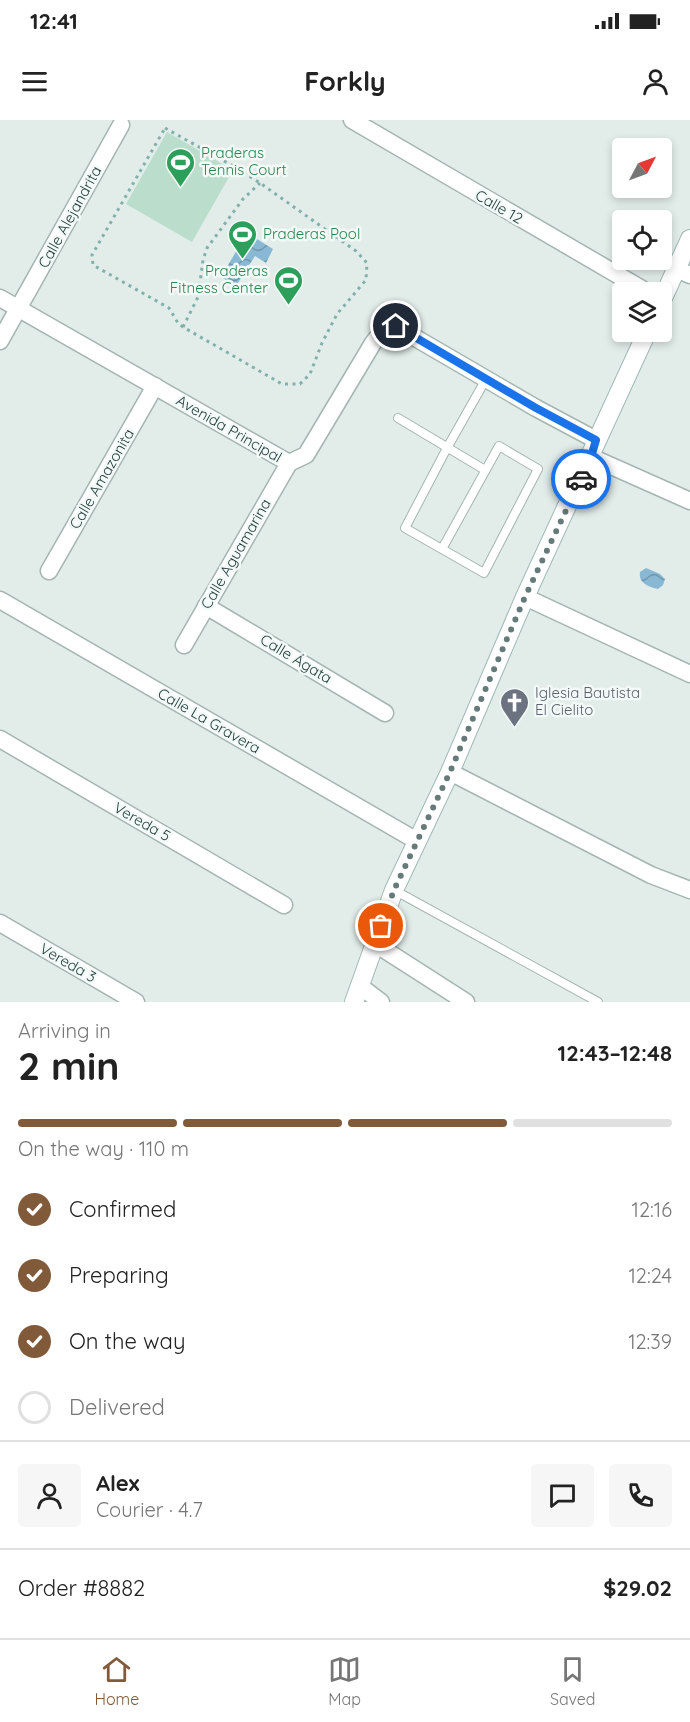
<!DOCTYPE html>
<meta charset="utf-8">
<style>
:root{--surface:#fff;--page:#f6f6f6;--text:#222;--muted:#767676;--line:#e0e0e0;--accent:#815a3a}
body{margin:0;font-family:Quicksand,sans-serif;background:var(--page);color:var(--text);height:100vh;display:flex;flex-direction:column;font-size:22px;white-space:nowrap}
*{box-sizing:border-box;margin:0}
p{font-size:20px;color:var(--muted)}
.icon{flex:none;width:33px;height:33px;fill:none;stroke:currentColor;stroke-width:2;stroke-linecap:round;stroke-linejoin:round}
.map{position:relative;height:882px;overflow:hidden}
.drawer{display:flex;flex-direction:column;background:var(--surface);flex:1}
.drawer>*{flex:none}
.needle{width:39px;rotate:49deg}
.controls{position:absolute;left:612px;top:18px;display:grid;gap:12px}
.controls a{display:grid;place-items:center;width:60px;height:60px;border-radius:6px;background:var(--surface);box-shadow:0 3px 9px #0003;font-size:30px}
.pin{position:absolute;display:grid;place-items:center;width:51px;height:51px;color:#fff;margin:-26px;border:3px solid #fff;border-radius:50%;box-shadow:0 2px 6px #0007}
.courier{position:absolute;display:grid;place-items:center;width:60px;height:60px;margin:-30px;border:4px solid #1a73e8;border-radius:50%;background:#fff;color:#222;box-shadow:0 2px 8px #0007}
.summary em{font-style:normal;font-weight:800}
.summary div{display:flex;flex-direction:column-reverse}
.summary{display:flex;align-items:center;justify-content:space-between;height:102px;padding:0 18px}
h1{font-size:39px;font-weight:800;line-height:45px}
.bar{display:grid;grid-template-columns:repeat(4,1fr);gap:9px 6px;align-content:center;height:72px;padding:0 18px}
.bar i{height:8px;border-radius:4px;background:var(--line)}
.bar .current{background:var(--accent)}
.bar p{grid-column:span 4}
.line{display:flex;align-items:center;gap:15px;padding:0 18px;border-top:2px solid var(--line)}
.line div{flex:1}
.round{display:grid;place-items:center;flex:none;width:63px;height:63px;border-radius:6px;background:var(--page)}
ol{padding:0 18px;list-style:none}
li{display:flex;align-items:center;gap:18px;height:66px}
li p{margin-inline-start:auto}
li .icon{padding:6px;border-radius:50%;background:var(--accent);color:#fff;stroke-width:4}
li:last-child{color:var(--muted)}
li i{width:33px;height:33px;border:3px solid var(--line);border-radius:50%}
.status{display:flex;justify-content:space-between;align-items:center;height:42px;padding:0 30px;background:var(--surface);direction:ltr}
.status svg{height:16px;fill:currentColor}
header{display:flex;justify-content:space-between;align-items:center;height:78px;padding:0 18px;background:var(--surface);font-size:27px;font-weight:800}
.dock{display:flex;justify-content:space-around;align-items:center;height:84px;border-top:2px solid var(--line);background:var(--surface);font-size:16px;color:var(--muted)}
.dock a{display:grid;justify-items:center;gap:3px}
.dock .current{color:var(--accent)}
.map>svg:first-child{display:block}
</style>
<div class="status"><b>12:41</b><svg viewBox="0 0 49 12"><path d="M0 12V9h3v3zM5 12V6h3v6zM10 12V3h3v9zM15 12V0h3v12zM26 1h20v11H26zM47 4h2v5h-2z"/></svg></div>
<header><svg class="icon" aria-label="menu" viewBox="0 0 24 24"><path d="M4 6h16M4 12h16M4 18h16"/></svg>Forkly<svg class="icon" aria-label="person" viewBox="0 0 24 24"><circle cx="12" cy="8" r="4"/><path d="M4 21q1-7 8-7t8 7"/></svg></header>
<div class="map">
<svg width="690" height="882" viewBox="0 0 690 882">
<defs>
<pattern id="water-waves" width="16" height="10" patternUnits="userSpaceOnUse" patternTransform="scale(1.5)"><rect width="16" height="10" fill="#88b8d3"/><path d="M0 5q4-4 8 0t8 0" fill="none" stroke="#6f97ac"/></pattern>
</defs>
<rect width="100%" height="100%" fill="#e2edea"/>
<polygon fill="#badecb" points="167,12 233,50 192,122 126,84"/>
<g fill="url(#water-waves)">
<polygon points="247,113 273,129 266,143 255,136 250,144 240,150 241,158 236,166 221,157"/>
<path d="M646,448L660,454L665,459L663,465L658,469C649,467 638,463 640,452Z"/>
</g>
<g fill="none" stroke-linecap="round" stroke-linejoin="round">
<defs>
<g id="lane">
<polyline points="398,298 485,350"/>
<polyline points="442,429 499,326 538,349 484,453 405,408 447,328 486,259"/>
<polyline points="394,770 598,882"/>
</g>
<g id="street">
<polyline points="352,0 647,172"/>
<polyline points="676,149 690,155"/>
<polyline points="0,178 289,343 306,335 373,223 383,210 395,206 536,288 596,320"/>
<polyline points="0,221 121,5"/>
<polyline points="591,337 690,381"/>
<polyline points="49,451 155,266"/>
<polyline points="525,477 690,554"/>
<polyline points="0,480 417,721"/>
<polyline points="206,486 385,593"/>
<polyline points="184,525 289,343"/>
<polyline points="0,619 284,785"/>
<polyline points="450,652 651,755 690,770"/>
<polyline points="0,803 136,882"/>
<polyline points="374,823 466,882"/>
<polyline points="360,866 381,882"/>
</g>
<g id="secondary">
<polyline points="662,180 690,119"/>
<polyline points="354,882 394,770 450,652 525,477 647,212"/>
</g>
</defs>
<use href="#lane" stroke="#a4b5b2" stroke-width="10"/>
<use href="#street" stroke="#a4b5b2" stroke-width="19"/>
<use href="#secondary" stroke="#a0b9b5" stroke-width="20"/>
<g stroke="#82b1ac" stroke-width="3" stroke-dasharray="3 4.5" stroke-linecap="butt">
<polygon points="165,8 233,46 260,63 356,131 367,143 366,160 337,194 322,223 310,254 300,264 282,264 183,207 178,203 169,188 93,145 92,135"/>
<polyline points="183,207 198,177 203,140 207,128 243,79 260,63"/>
</g>
<use href="#lane" stroke="#fff" stroke-width="8"/>
<use href="#street" stroke="#fff" stroke-width="16"/>
<use href="#secondary" stroke="#fff" stroke-width="18"/>
</g>
<g fill="none" stroke-linecap="round" stroke-linejoin="round">
<polyline stroke="#657b79" stroke-width="6" stroke-dasharray="0 10.8" points="381,806 394,770 450,652 525,477 581,359"/>
<polyline stroke="#1a73e8" stroke-width="8" points="396,206 536,288 596,320 591,337 581,359"/>
</g>
<defs>
<symbol id="stadium-pin" viewBox="-11 -11 22 30"><path d="M0 17L-7.5 6A9.5 9.5 0 1 1 7.5 6Z" fill="#2e9e5b" stroke="#f3f9f7"/><path d="M0-5a6.5 5 0 1 0 0 10a6.5 5 0 1 0 0-10ZM-3.5-1.8h7v3.6h-7Z" fill="#fff"/></symbol>
<symbol id="church-pin" viewBox="-11 -11 22 30"><path d="M0 17L-7.5 6A9.5 9.5 0 1 1 7.5 6Z" fill="#6b7280" stroke="#f3f9f7"/><path d="M-1.2-6h2.4v3.5h3.3v2.4h-3.3V6h-2.4V-.1h-3.3v-2.4h3.3Z" fill="#fff"/></symbol>
</defs>
<g fill-rule="evenodd">
<use href="#stadium-pin" x="164" y="26" width="33" height="45"/>
<use href="#stadium-pin" x="226" y="98" width="33" height="45"/>
<use href="#stadium-pin" x="272" y="144" width="33" height="45"/>
<use href="#church-pin" x="498" y="566" width="33" height="45"/>
</g>
<g text-anchor="middle" stroke-width="5" stroke-linejoin="round" paint-order="stroke">
<g font-size="15" fill="#27864d" stroke="#f3f9f7" text-anchor="start">
<text x="201" y="38">Praderas<tspan x="201" dy="17">Tennis Court</tspan></text>
<text x="263" y="119">Praderas Pool</text>
<text x="268" y="156" text-anchor="end">Praderas<tspan x="268" dy="17">Fitness Center</tspan></text>
</g>
<g font-size="15" fill="#213e3c" stroke="#f3f9f7">
<text transform="translate(499 87) rotate(30)" y="5">Calle 12</text>
<text transform="translate(70 97) rotate(-61)" y="5">Calle Alejandrita</text>
<text transform="translate(229 309) rotate(30)" y="5">Avenida Principal</text>
<text transform="translate(102 359) rotate(-60)" y="5">Calle Amazonita</text>
<text transform="translate(236 434) rotate(-60)" y="5">Calle Aguamarina</text>
<text transform="translate(296 539) rotate(31)" y="5">Calle Ágata</text>
<text transform="translate(209 601) rotate(30)" y="5">Calle La Gravera</text>
<text transform="translate(142 702) rotate(30)" y="5">Vereda 5</text>
<text transform="translate(68 843) rotate(30)" y="5">Vereda 3</text>
</g>
<g font-size="15" fill="#5b616d" stroke="#f3f9f7" text-anchor="start">
<text x="535" y="578">Iglesia Bautista<tspan x="535" dy="17">El Cielito</tspan></text>
</g>
</g>
</svg>
<div class="controls">
<a><svg class="needle" viewBox="-14 -14 28 28"><path d="M0-13l5 13h-10z" fill="#e53935"/><path d="M0 13l5-13h-10z" fill="#767676"/></svg></a>
<a><svg class="icon" aria-label="locate" viewBox="0 0 24 24"><circle cx="12" cy="12" r="6"/><path d="M12 2v4M12 18v4M2 12h4M18 12h4"/></svg></a>
<a><svg class="icon" aria-label="layers" viewBox="0 0 24 24"><path d="M12 4l9 5-9 5-9-5zM3 14l9 5 9-5"/></svg></a>
</div>
<div class="pin" style="left:381px;top:806px;background:#ea580c"><svg class="icon" aria-label="bag" viewBox="0 0 24 24"><path d="M5 8h14l-1 12H6zM9 8a3 3 0 0 1 6 0"/></svg></div>
<div class="pin" style="left:396px;top:206px;background:#1f2937"><svg class="icon" aria-label="home" viewBox="0 0 24 24"><path d="M3 11l9-7 9 7M6 9v11h12V9"/></svg></div>
<div class="courier" style="left:581px;top:359px"><svg class="icon" aria-label="car" viewBox="0 0 24 24"><path d="M5 17H2v-5l4-1 3-4h7l3 4 3 1v5h-3M9 17h6M6 11h13"/><circle cx="7" cy="17" r="2"/><circle cx="17" cy="17" r="2"/></svg></div>
</div>
<section class="drawer">
<div class="summary"><div><h1>2 min</h1><p>Arriving in</p></div><em>12:43–12:48</em></div>
<div class="bar"><i class="current"></i><i class="current"></i><i class="current"></i><i></i><p>On the way · 110 m</p></div>
<ol>
<li><svg class="icon" aria-label="check" viewBox="0 0 24 24"><path d="M5 12l5 5 9-10"/></svg>Confirmed<p>12:16</p></li>
<li><svg class="icon" aria-label="check" viewBox="0 0 24 24"><path d="M5 12l5 5 9-10"/></svg>Preparing<p>12:24</p></li>
<li><svg class="icon" aria-label="check" viewBox="0 0 24 24"><path d="M5 12l5 5 9-10"/></svg>On the way<p>12:39</p></li>
<li><i></i>Delivered</li>
</ol>
<div class="line" style="height:108px"><a class="round"><svg class="icon" aria-label="person" viewBox="0 0 24 24"><circle cx="12" cy="8" r="4"/><path d="M4 21q1-7 8-7t8 7"/></svg></a><div><b>Alex</b><p>Courier · 4.7</p></div><a class="round"><svg class="icon" aria-label="chat" viewBox="0 0 24 24"><path d="M4 5h16v11H9l-5 4z"/></svg></a><a class="round"><svg class="icon" aria-label="phone" viewBox="0 0 24 24"><path d="M5 4h4l2 5-3 2q2 4 5 5l2-3 5 2v4C11 20 4 13 5 4z"/></svg></a></div>
<div class="line" style="height:78px"><div>Order #8882</div><b>$29.02</b></div>
</section>
<nav class="dock">
<a class="current"><svg class="icon" aria-label="home" viewBox="0 0 24 24"><path d="M3 11l9-7 9 7M6 9v11h12V9"/></svg>Home</a>
<a><svg class="icon" aria-label="map" viewBox="0 0 24 24"><path d="M3 6l6-2 6 2 6-2v14l-6 2-6-2-6 2zM9 4v14M15 6v14"/></svg>Map</a>
<a><svg class="icon" aria-label="saved" viewBox="0 0 24 24"><path d="M7 4h10v16l-5-4-5 4z"/></svg>Saved</a>
</nav>
